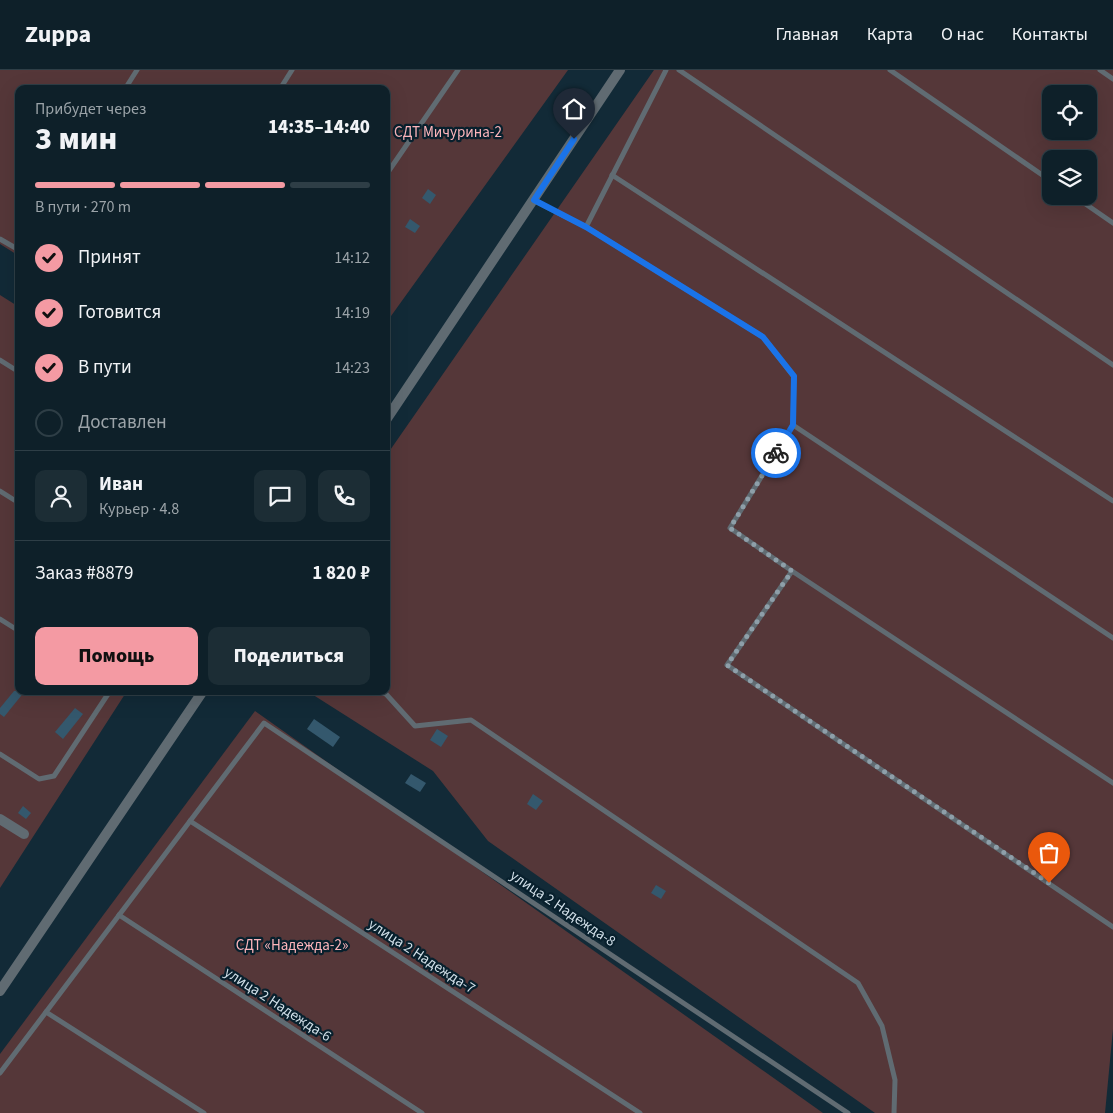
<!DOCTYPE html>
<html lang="ru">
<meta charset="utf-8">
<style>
:root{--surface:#0e2029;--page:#1c2d35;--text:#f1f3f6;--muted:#9ba3a8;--line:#2e3e46;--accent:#f49aa3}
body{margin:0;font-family:"Source Sans 3",sans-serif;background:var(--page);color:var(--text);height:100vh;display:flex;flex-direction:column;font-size:19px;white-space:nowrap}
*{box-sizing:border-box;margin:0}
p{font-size:16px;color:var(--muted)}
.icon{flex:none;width:28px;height:28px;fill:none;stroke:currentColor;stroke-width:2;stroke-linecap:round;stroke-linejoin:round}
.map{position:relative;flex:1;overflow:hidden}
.details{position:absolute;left:15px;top:15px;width:375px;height:610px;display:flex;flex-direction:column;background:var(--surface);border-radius:10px;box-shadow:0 5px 20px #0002,0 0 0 1px var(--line)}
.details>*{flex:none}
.fabs{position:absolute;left:1042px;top:15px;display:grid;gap:10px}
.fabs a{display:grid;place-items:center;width:55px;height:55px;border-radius:10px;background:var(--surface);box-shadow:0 5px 20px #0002,0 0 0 1px var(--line);font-size:25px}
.pin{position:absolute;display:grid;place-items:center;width:42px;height:42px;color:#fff;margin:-51px -21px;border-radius:50% 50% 50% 0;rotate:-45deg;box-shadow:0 0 5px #0007}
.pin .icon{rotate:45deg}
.courier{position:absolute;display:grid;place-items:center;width:50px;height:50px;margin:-25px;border:4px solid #1a73e8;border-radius:50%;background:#fff;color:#222;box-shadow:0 1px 6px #0007}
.headline em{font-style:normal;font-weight:800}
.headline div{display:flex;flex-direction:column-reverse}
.headline{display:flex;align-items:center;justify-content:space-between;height:85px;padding:0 20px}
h1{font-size:32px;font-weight:800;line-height:38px}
.bar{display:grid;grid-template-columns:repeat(4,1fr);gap:8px 5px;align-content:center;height:60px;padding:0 20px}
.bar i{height:6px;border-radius:4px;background:var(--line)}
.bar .current{background:var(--accent)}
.bar p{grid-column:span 4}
.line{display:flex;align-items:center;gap:12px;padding:0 20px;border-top:1px solid var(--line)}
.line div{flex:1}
.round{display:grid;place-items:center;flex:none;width:52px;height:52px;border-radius:10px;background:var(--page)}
ol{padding:0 20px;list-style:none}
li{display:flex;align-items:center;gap:15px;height:55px}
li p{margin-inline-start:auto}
li .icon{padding:5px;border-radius:50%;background:var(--accent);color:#111;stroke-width:4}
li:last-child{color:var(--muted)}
li i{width:28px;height:28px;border:2px solid var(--line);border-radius:50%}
.primary-button{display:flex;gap:10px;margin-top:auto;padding:10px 20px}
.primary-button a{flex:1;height:58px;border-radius:10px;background:var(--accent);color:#111;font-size:20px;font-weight:800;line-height:58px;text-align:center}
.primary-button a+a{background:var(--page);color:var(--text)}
header{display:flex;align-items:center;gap:30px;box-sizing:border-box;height:70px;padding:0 25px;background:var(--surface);border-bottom:1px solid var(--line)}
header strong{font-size:24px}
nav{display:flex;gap:28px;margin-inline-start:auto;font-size:18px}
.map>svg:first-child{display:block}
</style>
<header>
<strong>Zuppa</strong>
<nav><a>Главная</a><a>Карта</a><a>О нас</a><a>Контакты</a></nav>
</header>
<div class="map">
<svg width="1113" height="1043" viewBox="0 0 1113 1043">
<rect width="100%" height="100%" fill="#122a37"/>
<g fill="#553739" fill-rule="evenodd">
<polygon points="0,0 568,0 386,253 386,19 19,19 19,186 0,174"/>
<path d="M654,0H1113V959L1105,1043H875L488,771L433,701L307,621H386V386ZM1051,24H1089V61H1051ZM1051,89H1089V126H1051Z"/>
<polygon points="0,225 19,237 19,621 127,621 0,818"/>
<polygon points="255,641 823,1043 0,1043 0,984"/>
</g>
<g fill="#34586d">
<polygon points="428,119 436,125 430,134 422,128"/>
<polygon points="410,149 420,156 415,163 405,157"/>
<polygon points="14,621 25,621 4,647 0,644 0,638"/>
<polygon points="75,638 83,644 63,669 55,662"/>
<polygon points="314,649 340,667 333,677 307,659"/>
<polygon points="437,659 448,666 441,677 430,670"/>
<polygon points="411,704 426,713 420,722 405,713"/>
<polygon points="533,724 543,731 536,740 527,734"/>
<polygon points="23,736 31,743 26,749 18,743"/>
<polygon points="656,815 666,821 661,829 651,823"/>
</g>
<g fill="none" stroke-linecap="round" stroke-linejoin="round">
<g stroke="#606b72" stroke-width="5">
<polyline points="679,0 1113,295"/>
<polyline points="890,0 1051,111"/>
<polyline points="1100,0 1113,9"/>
<polyline points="125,19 137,0"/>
<polyline points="280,19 292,0"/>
<polyline points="386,105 458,0"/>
<polyline points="612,105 1113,431"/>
<polyline points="1074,126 1113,153"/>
<polyline points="533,130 586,157 763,267 794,307 793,355 730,458 792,501 727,595 1113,857"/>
<polyline points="586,157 666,0"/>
<polyline points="0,169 19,180"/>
<polyline points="0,290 19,302"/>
<polyline points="793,355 1113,568"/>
<polyline points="0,421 19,433"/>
<polyline points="792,501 1113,713"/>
<polyline points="0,549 19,561"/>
<polyline points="375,621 386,624 415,656 471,650 858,913 882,956 895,1010 894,1043"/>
<polyline points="0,684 39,709 54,706 110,621"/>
<polyline points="190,751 640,1043"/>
<polyline points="119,845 422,1043"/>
<polyline points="46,942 204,1043"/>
<polyline points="0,1003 264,653 848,1043"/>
</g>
<polyline stroke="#606b72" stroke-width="10" points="0,749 24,764"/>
<g stroke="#606b72" stroke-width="10">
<polyline points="386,350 620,0"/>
<polyline points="0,921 203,621"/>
</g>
</g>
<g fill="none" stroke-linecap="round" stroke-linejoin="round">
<polyline stroke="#8e9fa9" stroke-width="5" stroke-dasharray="0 9" points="776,383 730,458 792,501 727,595 1049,813"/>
<polyline stroke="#1a73e8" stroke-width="6" points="574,69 534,130 586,157 763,267 794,306 793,355 776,383"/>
</g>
<g text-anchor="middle" stroke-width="4.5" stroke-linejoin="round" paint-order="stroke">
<g font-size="15" fill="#fdb5bb" stroke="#08202d">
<text x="448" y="67">СДТ Мичурина-2</text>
<text x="292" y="880">СДТ «Надежда-2»</text>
</g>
<g font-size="15" fill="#d0dee7" stroke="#08202d">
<text transform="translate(563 838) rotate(34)" y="5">улица 2 Надежда-8</text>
<text transform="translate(422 886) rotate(33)" y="5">улица 2 Надежда-7</text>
<text transform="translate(278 934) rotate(33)" y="5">улица 2 Надежда-6</text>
</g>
</g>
</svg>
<div class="fabs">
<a><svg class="icon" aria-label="locate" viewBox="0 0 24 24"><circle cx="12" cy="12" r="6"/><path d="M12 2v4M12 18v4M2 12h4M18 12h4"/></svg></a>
<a><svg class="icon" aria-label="layers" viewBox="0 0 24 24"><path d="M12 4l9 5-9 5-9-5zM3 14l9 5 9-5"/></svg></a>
</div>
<div class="pin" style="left:1049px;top:813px;background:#ea580c"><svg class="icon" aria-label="bag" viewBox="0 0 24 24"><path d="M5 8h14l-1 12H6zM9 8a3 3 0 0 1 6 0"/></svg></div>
<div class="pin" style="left:574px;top:69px;background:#1f2937"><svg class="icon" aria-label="home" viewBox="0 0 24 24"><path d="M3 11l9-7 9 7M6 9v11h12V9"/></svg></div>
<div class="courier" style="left:776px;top:383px"><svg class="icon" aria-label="bike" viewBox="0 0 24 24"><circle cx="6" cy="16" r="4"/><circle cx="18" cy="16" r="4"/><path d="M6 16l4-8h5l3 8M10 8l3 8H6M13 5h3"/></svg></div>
<section class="details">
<div class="headline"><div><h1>3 мин</h1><p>Прибудет через</p></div><em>14:35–14:40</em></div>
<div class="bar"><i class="current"></i><i class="current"></i><i class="current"></i><i></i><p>В пути · 270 m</p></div>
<ol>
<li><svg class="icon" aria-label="check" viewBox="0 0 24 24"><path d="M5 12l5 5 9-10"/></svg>Принят<p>14:12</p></li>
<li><svg class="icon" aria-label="check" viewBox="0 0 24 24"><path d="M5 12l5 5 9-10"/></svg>Готовится<p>14:19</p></li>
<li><svg class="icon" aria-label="check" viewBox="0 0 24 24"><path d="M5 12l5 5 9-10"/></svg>В пути<p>14:23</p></li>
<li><i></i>Доставлен</li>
</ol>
<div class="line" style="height:90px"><a class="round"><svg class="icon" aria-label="person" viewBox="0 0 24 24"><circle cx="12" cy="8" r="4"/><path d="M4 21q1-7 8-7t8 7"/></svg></a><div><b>Иван</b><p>Курьер · 4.8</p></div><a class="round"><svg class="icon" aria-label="chat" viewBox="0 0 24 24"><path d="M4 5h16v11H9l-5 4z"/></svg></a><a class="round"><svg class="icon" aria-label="phone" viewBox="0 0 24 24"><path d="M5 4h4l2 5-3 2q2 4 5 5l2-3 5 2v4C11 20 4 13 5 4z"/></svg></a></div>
<div class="line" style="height:65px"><div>Заказ #8879</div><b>1 820 ₽</b></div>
<div class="primary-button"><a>Помощь</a><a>Поделиться</a></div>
</section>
</div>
